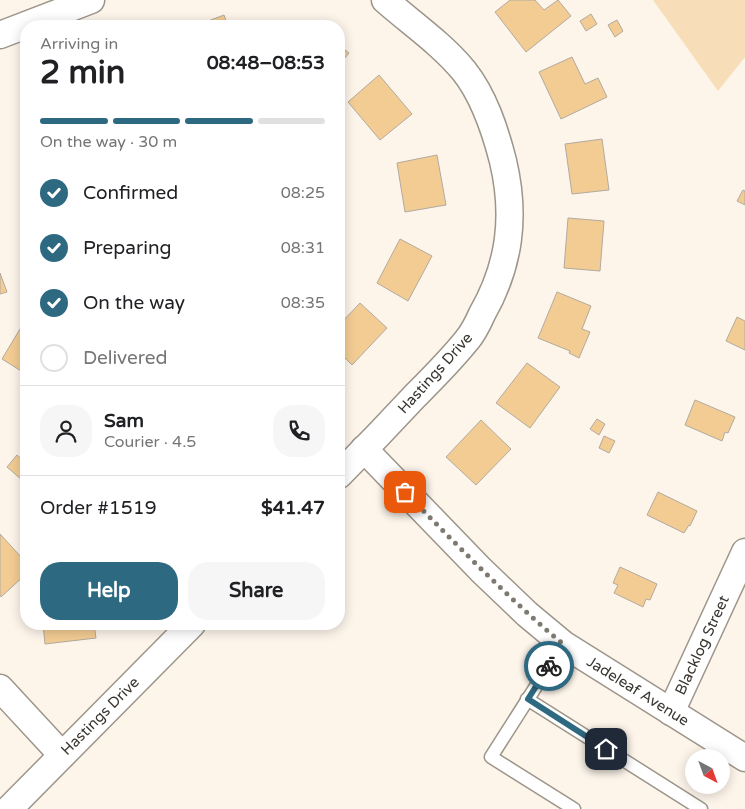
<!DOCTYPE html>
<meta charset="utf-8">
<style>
:root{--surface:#fff;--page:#f6f6f6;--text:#202124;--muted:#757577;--line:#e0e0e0;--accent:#2d6980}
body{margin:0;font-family:"Varela Round",sans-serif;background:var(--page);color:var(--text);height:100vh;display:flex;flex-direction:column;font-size:19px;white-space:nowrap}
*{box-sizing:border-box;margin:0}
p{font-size:16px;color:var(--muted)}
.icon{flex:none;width:28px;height:28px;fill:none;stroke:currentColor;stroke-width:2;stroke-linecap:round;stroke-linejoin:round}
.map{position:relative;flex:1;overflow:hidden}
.drawer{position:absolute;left:20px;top:20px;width:325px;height:610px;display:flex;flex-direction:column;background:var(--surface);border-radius:20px;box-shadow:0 2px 12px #0003}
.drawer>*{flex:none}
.needle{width:32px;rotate:139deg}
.buttons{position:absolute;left:685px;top:749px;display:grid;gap:10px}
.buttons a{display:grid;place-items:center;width:45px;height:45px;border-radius:50%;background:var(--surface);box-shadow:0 2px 12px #0003;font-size:25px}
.pin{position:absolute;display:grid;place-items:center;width:42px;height:42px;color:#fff;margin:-21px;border-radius:10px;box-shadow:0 2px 8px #0006}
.courier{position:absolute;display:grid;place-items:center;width:50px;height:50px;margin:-25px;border:4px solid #2d6980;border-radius:50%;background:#fff;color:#222;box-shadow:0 1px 6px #0007}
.overview em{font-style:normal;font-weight:700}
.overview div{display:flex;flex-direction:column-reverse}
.overview{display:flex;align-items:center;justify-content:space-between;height:85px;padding:0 20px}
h1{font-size:32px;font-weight:700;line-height:38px}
.bar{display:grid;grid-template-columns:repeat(4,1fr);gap:8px 5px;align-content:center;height:60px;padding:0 20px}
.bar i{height:6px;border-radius:4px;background:var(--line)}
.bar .selected{background:var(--accent)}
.bar p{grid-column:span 4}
.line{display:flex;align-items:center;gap:12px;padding:0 20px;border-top:1px solid var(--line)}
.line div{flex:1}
.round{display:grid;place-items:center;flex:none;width:52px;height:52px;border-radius:20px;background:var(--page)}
ol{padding:0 20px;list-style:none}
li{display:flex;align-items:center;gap:15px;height:55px}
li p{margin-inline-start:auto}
li .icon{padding:5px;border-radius:50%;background:var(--accent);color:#fff;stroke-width:4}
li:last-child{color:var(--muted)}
li i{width:28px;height:28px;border:2px solid var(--line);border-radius:50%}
.cta{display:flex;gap:10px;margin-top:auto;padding:10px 20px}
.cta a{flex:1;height:58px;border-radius:20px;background:var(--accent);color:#fff;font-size:20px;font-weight:700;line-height:58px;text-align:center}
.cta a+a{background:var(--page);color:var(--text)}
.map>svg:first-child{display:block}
</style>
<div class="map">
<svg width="745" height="809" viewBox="0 0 745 809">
<rect width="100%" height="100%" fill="#fdf5ea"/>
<polygon fill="#f7deb8" points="653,0 745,0 745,57 718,91"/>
<g fill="#f3cc93" stroke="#b2aaa0">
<polygon points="510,0 535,0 544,10 558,0 571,16 526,52 495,12"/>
<polygon points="591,14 597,24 586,31 580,21"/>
<polygon points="224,15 228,26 195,26"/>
<polygon points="617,20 623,31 615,37 608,25"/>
<polygon points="339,45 349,53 339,65"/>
<polygon points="572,57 585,84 598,78 607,97 561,119 539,72"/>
<polygon points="379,75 412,114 380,140 348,102"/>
<polygon points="602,139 609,190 572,194 565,144"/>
<polygon points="437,155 446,205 405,212 397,163"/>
<polygon points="743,190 745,191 745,205 737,201"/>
<polygon points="568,218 604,221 600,271 564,268"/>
<polygon points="400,239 432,256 408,301 377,283"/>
<polygon points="0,273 7,292 0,294"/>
<polygon points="557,292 591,306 582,329 590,332 579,358 569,353 570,351 538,338"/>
<polygon points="360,303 387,328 352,365 339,352 339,325"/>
<polygon points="737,317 745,321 745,350 726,341"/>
<polygon points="23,324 26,326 26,374 2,359"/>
<polygon points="527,363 560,387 530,428 496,403"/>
<polygon points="695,400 735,417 728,433 725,432 722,441 685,425"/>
<polygon points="597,419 605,424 599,435 590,429"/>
<polygon points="481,420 511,449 476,485 446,457"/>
<polygon points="604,436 615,441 609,453 599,448"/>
<polygon points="17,455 26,463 26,475 22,480 7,467"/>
<polygon points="658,492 697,511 690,526 689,525 684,533 647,515"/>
<polygon points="0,534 22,558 26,554 26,574 1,597 0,595"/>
<polygon points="620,567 657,584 650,600 646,599 643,607 614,593 618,585 613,583"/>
<polygon points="43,624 94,624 96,638 45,644"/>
</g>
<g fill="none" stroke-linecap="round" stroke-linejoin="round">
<defs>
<g id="lane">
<polyline points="563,644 491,757 574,809"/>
<polyline points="527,699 701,809"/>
</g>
<g id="street">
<polyline points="0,35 91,0"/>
<polyline points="364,449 481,570 527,614 563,644 745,758"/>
<path d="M339,475C365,449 390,423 415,396C433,378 451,360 467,340C473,333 478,323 482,314C510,265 516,216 503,161C495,130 484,96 464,71C442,44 411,23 385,0"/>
<polyline points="0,688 62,755"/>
<polyline points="671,712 745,552"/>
<polyline points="9,809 192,624"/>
</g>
</defs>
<use href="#lane" stroke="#9c958a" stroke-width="15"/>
<use href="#street" stroke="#9c958a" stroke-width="29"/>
<use href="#lane" stroke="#fff" stroke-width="12"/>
<use href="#street" stroke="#fff" stroke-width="26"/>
</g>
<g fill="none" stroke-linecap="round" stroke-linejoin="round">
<path stroke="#7e7a72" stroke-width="5" stroke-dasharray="0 9" d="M405,492C456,544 507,597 563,644L549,666"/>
<polyline stroke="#2d6980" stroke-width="6" points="549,666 528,699 606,749"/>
</g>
<g text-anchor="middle" stroke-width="4" stroke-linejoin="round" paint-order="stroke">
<g font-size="15" fill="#3a3732" stroke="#fff">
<text transform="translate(435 373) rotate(-48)" y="5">Hastings Drive</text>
<text transform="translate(702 645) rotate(-65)" y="5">Blacklog Street</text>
<text transform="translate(638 691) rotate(32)" y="5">Jadeleaf Avenue</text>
<text transform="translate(100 716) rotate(-45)" y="5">Hastings Drive</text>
</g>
</g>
</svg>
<div class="buttons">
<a><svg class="needle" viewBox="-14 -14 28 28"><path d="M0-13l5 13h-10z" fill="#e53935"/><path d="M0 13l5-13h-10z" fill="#757577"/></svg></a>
</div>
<div class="pin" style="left:405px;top:492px;background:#ea580c"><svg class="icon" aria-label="bag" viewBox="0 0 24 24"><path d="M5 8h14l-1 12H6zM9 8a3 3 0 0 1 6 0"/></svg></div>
<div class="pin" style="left:606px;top:749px;background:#1f2937"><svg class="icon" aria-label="home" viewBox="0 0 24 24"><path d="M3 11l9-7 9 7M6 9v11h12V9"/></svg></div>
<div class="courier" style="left:549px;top:666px"><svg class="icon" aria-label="bike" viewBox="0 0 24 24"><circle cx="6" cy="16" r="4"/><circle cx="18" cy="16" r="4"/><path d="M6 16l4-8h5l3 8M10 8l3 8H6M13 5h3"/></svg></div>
<section class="drawer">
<div class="overview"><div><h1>2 min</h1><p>Arriving in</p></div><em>08:48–08:53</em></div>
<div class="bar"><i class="selected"></i><i class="selected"></i><i class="selected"></i><i></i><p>On the way · 30 m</p></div>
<ol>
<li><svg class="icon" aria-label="check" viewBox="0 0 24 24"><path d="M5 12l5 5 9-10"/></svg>Confirmed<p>08:25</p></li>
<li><svg class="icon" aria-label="check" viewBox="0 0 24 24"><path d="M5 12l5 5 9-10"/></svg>Preparing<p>08:31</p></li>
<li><svg class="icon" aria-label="check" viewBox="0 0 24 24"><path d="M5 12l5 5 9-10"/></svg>On the way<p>08:35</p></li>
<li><i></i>Delivered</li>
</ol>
<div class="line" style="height:90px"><a class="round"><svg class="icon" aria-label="person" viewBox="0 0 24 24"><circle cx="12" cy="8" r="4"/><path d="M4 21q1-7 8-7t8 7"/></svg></a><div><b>Sam</b><p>Courier · 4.5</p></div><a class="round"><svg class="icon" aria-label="phone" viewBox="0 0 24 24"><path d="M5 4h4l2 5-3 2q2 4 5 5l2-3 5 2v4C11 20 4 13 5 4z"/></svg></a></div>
<div class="line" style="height:65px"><div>Order #1519</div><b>$41.47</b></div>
<div class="cta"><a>Help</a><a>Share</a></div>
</section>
</div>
